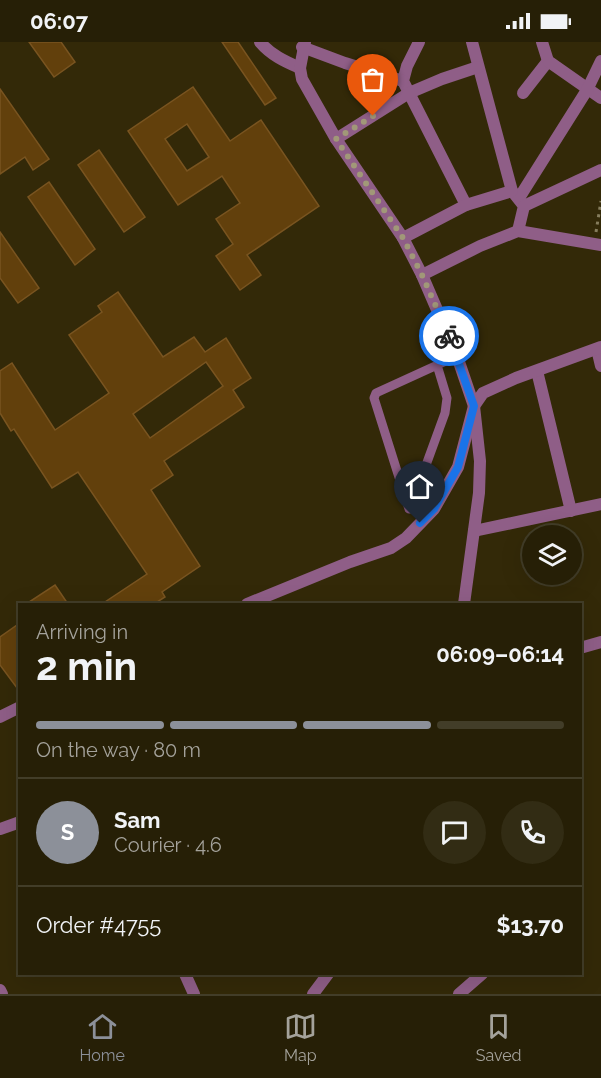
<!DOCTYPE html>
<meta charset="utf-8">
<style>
:root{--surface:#261f06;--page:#322c14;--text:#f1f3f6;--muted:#a4a29b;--line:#423d28;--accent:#8c9099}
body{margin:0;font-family:Raleway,sans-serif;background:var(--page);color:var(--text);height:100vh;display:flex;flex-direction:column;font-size:22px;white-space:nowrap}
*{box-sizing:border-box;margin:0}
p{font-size:20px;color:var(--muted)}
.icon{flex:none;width:33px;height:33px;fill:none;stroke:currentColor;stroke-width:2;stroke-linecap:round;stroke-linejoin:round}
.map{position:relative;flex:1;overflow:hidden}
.side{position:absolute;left:18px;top:561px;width:564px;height:372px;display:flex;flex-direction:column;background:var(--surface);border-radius:0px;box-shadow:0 6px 24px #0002,0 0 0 2px var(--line)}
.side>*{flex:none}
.buttons{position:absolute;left:522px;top:483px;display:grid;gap:12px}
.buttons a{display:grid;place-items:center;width:60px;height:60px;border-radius:50%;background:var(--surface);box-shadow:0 6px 24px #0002,0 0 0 2px var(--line);font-size:30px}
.pin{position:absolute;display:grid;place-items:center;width:51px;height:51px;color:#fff;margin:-62px -26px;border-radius:50% 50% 50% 0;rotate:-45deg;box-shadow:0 0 6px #0007}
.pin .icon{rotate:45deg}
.courier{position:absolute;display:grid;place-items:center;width:60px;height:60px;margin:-30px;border:4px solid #1a73e8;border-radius:50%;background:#fff;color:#222;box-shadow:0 2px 8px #0007}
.overview em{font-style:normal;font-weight:700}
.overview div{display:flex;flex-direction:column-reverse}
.overview{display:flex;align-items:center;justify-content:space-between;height:102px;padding:0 18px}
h1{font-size:39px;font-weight:700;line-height:45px}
.bar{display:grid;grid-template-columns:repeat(4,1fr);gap:9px 6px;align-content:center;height:72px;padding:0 18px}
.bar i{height:8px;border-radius:4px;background:var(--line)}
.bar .active{background:var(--accent)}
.bar p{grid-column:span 4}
.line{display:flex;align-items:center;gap:15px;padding:0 18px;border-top:2px solid var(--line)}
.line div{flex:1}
.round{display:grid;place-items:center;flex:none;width:63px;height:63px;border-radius:32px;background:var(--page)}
.status{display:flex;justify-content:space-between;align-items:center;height:42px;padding:0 30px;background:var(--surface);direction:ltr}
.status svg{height:16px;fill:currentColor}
.menu{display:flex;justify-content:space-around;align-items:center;height:84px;border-top:2px solid var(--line);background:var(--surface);font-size:16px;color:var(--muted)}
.menu a{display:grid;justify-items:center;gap:3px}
.menu .active{color:var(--accent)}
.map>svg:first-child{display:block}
</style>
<div class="status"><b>06:07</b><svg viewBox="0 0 49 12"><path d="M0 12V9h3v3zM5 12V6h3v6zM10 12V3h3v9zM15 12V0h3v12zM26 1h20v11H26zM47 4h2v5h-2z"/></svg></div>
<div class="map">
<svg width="601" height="952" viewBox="0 0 601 952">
<rect width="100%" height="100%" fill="#332908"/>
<g fill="#62400c" stroke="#795420" stroke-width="1.5" fill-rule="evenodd">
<polygon points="29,0 61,0 75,20 54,35"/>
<polygon points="222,0 238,0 276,56 265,63"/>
<path d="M193,45L230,99L261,78L319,164L247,213L261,233L240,248L216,214L233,202L216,177L240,161L222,134L178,163L128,89ZM187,82L209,115L187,129L165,97Z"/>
<polygon points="0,47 49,117 33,128 25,115 0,132"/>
<polygon points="99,108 145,175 124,190 78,123"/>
<polygon points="49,140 95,207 75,223 28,155"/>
<polygon points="0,190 39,246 18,261 0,236"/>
<path d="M118,250L163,315L194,295L205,310L226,296L251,336L233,348L244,365L164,419L173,433L151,448L200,524L162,550L165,555L154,562H102L147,532L78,430L52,446L14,387L11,389L0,371V329L12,321L55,388L109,351L69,293L102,270L98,264ZM206,320L223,344L150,396L133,372Z"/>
<polygon points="55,543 68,562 26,562"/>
<polygon points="20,581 20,650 0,623 0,595"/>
</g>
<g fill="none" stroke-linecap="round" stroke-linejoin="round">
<polyline stroke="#867d5d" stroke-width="3" stroke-dasharray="3 4.5" stroke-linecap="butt" points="596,190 601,159"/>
<polyline stroke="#8f5e87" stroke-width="9" points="437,323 447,356 445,371 410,467 409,467 374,356 376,351 457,314"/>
<g stroke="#8f5e87" stroke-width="12">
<polyline points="523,51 548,19"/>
<polyline points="597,307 601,324"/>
<polyline points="537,329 571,469"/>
</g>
<g stroke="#8f5e87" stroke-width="12">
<path d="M260,0C271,13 284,19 300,26"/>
<polyline points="419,0 407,24 403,39 466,163"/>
<polyline points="472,0 512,149 524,164 518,189"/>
<polyline points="542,0 548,19 601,56"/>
<polyline points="302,5 345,21 403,39"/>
<polyline points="336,97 409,51 442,37 478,25"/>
<polyline points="519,156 587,48 601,19"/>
<polyline points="524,164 601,128"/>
<polyline points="403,196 466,163 512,149"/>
<polyline points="422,233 480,204 518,189 601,203"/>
<polyline points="474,489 601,462"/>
<polyline points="247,562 350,520 391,506 406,496 434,467 458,425 474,364 483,351 516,336 601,305"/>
<polyline points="580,606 601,600"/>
<polyline points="0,675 20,665"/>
<polyline points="185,932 194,952"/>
<polyline points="0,948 2,952"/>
<polyline points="313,952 328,932"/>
<polyline points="459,952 482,932"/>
</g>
<g stroke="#8f5e87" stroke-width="12">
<polyline points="305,0 300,26 302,37 336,97 403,196 422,233 457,314 474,364 480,419 479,451 464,562"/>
<polyline points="0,787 20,780"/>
</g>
</g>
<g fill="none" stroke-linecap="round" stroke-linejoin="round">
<polyline stroke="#a19878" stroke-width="6" stroke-dasharray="0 10.8" points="373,74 336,97 403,196 422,233 449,294"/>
<polyline stroke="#1a73e8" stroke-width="8" points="420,481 434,467 458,425 474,364 449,294"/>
</g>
</svg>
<div class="buttons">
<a><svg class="icon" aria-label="layers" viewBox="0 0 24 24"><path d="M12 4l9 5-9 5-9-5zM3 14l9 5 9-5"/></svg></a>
</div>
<div class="pin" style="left:373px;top:74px;background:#ea580c"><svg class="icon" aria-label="bag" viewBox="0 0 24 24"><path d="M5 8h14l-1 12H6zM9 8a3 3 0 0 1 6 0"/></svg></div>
<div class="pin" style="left:420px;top:481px;background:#1f2937"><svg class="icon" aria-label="home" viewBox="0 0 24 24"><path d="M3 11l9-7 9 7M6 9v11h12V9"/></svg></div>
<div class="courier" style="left:449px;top:294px"><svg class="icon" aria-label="bike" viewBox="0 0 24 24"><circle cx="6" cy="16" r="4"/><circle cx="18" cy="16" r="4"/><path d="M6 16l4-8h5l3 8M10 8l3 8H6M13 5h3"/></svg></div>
<section class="side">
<div class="overview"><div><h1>2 min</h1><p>Arriving in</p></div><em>06:09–06:14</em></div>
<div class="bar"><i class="active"></i><i class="active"></i><i class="active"></i><i></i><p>On the way · 80 m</p></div>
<div class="line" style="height:108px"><b class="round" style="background:var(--accent);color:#fff">S</b><div><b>Sam</b><p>Courier · 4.6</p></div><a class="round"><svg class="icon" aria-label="chat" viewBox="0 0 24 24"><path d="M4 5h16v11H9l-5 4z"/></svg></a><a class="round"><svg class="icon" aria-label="phone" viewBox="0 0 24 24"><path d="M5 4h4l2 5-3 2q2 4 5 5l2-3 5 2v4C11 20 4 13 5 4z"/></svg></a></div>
<div class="line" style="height:78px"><div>Order #4755</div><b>$13.70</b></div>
</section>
</div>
<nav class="menu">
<a class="active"><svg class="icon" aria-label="home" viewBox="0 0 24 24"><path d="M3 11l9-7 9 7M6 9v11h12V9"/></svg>Home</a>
<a><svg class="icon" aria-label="map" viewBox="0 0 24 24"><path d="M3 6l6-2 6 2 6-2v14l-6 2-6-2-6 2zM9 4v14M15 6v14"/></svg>Map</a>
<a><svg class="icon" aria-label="saved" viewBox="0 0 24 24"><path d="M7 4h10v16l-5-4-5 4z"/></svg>Saved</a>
</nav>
